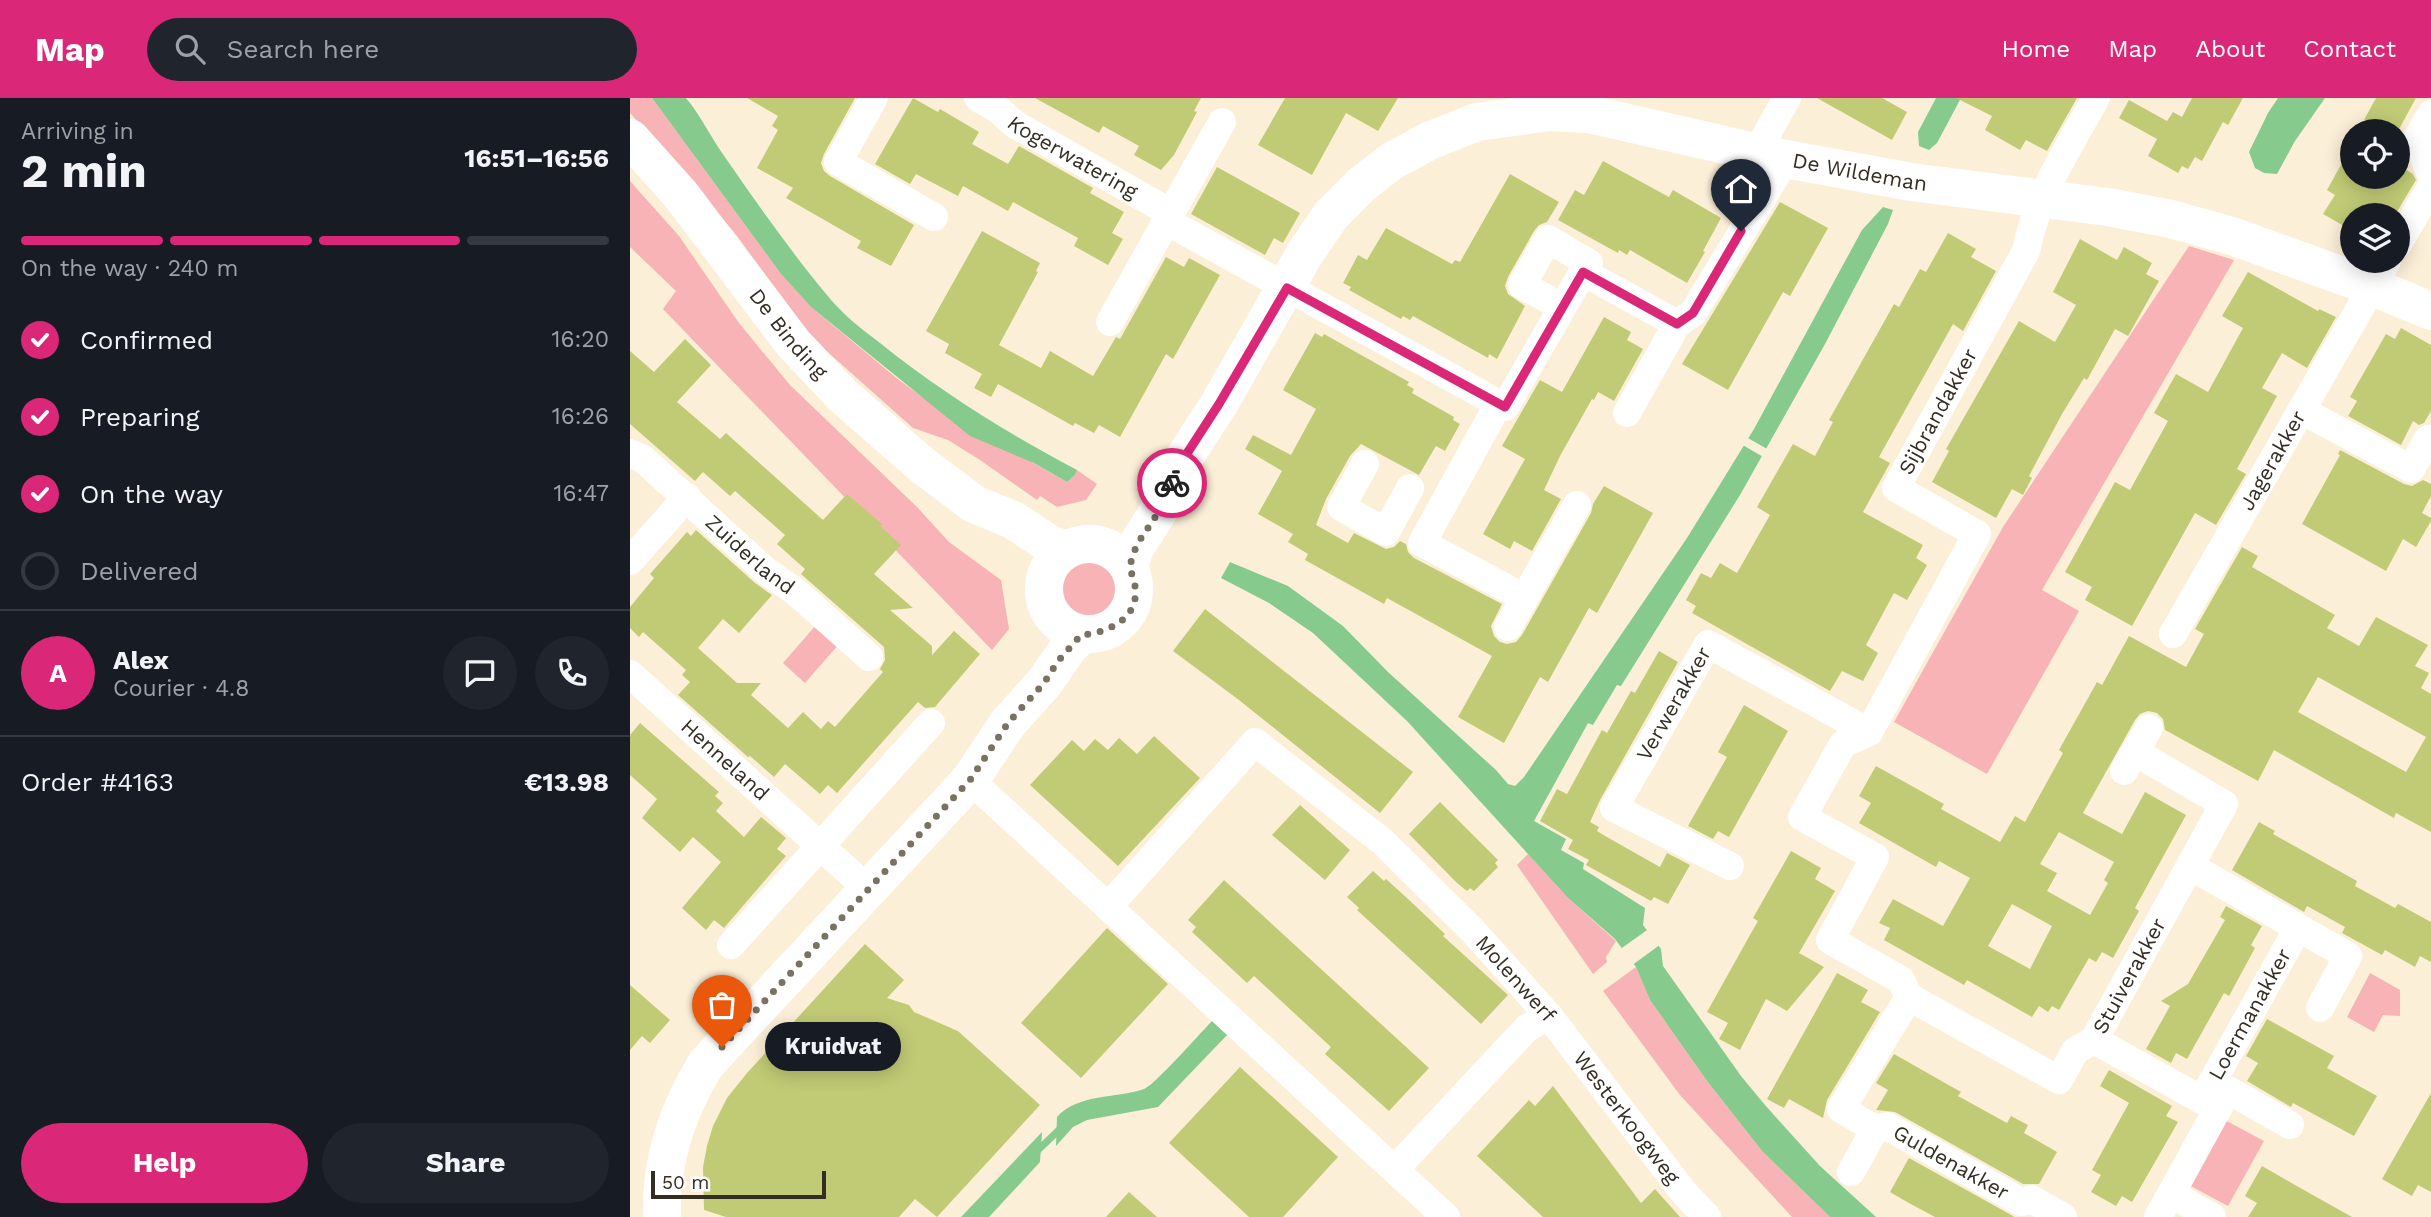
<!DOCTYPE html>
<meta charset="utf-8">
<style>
:root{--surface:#171b24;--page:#20242c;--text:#f1f3f6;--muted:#9ea1a6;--line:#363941;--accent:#db2777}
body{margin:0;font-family:"Work Sans",sans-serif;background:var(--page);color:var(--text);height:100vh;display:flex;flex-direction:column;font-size:26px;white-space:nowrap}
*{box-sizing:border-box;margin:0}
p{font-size:23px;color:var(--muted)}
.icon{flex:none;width:38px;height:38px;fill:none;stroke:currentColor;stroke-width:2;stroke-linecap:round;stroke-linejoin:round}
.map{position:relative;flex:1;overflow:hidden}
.sheet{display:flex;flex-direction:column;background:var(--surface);width:630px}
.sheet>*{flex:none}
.controls{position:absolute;left:1710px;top:21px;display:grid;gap:14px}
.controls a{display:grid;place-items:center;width:70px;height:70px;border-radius:50%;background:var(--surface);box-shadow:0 4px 18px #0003;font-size:35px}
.scale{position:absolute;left:21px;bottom:18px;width:175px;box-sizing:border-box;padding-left:7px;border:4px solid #332d22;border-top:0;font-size:19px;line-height:24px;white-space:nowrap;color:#332d22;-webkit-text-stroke:5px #fefefe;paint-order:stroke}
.pin{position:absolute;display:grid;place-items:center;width:60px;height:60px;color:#fff;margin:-72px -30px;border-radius:50% 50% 50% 0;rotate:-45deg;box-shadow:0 0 7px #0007}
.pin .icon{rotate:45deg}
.courier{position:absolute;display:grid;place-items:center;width:70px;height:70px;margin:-35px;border:5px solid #db2777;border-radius:50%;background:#fff;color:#222;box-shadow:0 2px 9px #0007}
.bubble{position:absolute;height:49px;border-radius:24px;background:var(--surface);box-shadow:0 4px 18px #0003;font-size:23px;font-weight:700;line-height:49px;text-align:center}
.overview em{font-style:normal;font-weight:700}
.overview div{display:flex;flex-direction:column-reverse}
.overview{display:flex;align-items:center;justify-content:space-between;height:119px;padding:0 21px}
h1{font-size:46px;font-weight:700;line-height:52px}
.bar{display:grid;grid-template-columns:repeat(4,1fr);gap:10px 7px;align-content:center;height:84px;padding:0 21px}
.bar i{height:9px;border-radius:5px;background:var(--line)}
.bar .selected{background:var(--accent)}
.bar p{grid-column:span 4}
.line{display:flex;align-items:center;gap:18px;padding:0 21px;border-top:2px solid var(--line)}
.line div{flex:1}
.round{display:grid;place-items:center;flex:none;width:74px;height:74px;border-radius:37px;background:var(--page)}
ol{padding:0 21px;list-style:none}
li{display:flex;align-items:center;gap:21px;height:77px}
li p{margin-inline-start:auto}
li .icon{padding:7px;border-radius:50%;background:var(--accent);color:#fff;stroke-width:4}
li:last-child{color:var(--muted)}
li i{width:38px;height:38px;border:4px solid var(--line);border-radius:50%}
.primary-button{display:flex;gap:14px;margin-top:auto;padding:14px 21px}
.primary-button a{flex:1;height:80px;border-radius:42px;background:var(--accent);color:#fff;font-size:28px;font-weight:700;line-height:80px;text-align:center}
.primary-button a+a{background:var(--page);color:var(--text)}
header{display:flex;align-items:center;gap:42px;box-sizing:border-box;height:98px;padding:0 35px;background:var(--accent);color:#fff}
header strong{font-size:33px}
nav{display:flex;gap:38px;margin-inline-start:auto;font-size:24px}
.search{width:490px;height:63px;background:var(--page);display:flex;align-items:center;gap:18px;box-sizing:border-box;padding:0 24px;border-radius:38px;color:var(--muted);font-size:26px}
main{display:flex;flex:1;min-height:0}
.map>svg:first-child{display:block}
</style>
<header>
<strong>Map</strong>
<div class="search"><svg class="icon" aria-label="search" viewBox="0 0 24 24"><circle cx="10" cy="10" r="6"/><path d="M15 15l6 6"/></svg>Search here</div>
<nav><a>Home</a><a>Map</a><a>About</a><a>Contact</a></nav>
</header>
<main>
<section class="sheet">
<div class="overview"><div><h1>2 min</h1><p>Arriving in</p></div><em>16:51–16:56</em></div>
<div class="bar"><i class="selected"></i><i class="selected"></i><i class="selected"></i><i></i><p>On the way · 240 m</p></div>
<ol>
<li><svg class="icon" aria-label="check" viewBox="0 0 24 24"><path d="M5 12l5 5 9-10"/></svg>Confirmed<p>16:20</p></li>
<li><svg class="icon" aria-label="check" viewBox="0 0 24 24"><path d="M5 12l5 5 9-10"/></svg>Preparing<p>16:26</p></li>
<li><svg class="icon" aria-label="check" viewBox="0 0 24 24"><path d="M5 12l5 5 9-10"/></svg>On the way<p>16:47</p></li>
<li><i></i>Delivered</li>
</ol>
<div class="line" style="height:126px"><b class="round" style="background:var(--accent);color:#fff">A</b><div><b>Alex</b><p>Courier · 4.8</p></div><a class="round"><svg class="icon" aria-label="chat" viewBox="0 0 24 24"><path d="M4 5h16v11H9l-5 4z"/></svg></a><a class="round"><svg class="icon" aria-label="phone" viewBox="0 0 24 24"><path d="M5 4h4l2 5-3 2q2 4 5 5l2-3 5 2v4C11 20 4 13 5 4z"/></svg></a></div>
<div class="line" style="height:91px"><div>Order #4163</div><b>€13.98</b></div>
<div class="primary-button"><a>Help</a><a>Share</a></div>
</section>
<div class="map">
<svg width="1801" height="1119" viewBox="0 0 1801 1119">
<rect width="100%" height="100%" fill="#fcefd8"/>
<g fill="#f7b3b5">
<polygon points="0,0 22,0 151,176 181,209 269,282 309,311 437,384 445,377 447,372 467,386 456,402 427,409 410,398 407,402 350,362 318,342 283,330 183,241 104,134 0,15"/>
<polygon points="0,83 49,138 109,225 160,287 287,409 319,444 371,482 379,531 362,552 33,211 46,193 0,149"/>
<polygon points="1559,148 1604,162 1412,492 1449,513 1357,676 1264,624 1373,429"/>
<circle cx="460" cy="491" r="29"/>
<polygon points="187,526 209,546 175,585 153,565"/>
<polygon points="898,756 938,800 986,843 976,859 977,864 963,876 887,767"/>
<polygon points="1006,869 1020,902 1077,983 1132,1053 1200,1119 1162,1119 1050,997 973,893"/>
<polygon points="1740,875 1770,892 1770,918 1753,917 1744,934 1717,919"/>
<polygon points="1591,1020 1634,1043 1598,1108 1555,1085"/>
</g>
<g fill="#86ca8d">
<path d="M22,0H56C72,19 82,42 97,62C130,110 164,158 202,203C216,219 233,232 250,245C311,294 377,335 447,372L445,377L437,384L404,365L340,338L181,209L151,176Z"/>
<polygon points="1306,0 1331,0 1307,45 1299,52 1289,48 1288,34"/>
<polygon points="1648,0 1695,0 1665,43 1647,76 1634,75 1625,70 1619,54 1638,15"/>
<polygon points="1253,109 1263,112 1258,126 1195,246 1110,397 991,588 987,587 963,627 958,625 904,723 936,741 931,752 954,765 953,771 1015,810 1013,827 1031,851 1033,868 1111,978 1135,1007 1190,1068 1246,1119 1200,1119 1132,1053 1077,983 1020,902 1006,869 985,841 938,800 777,623 683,535 639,505 591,480 600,464 658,488 713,528 758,574 866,672 878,686 885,688 894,679 1057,440 1124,331 1232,132"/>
<path d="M584,921L599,935L528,1009L457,1022L443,1029L426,1048L427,1019C449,995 485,1001 514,991C524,988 572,933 584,921Z"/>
<polygon points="412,1034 410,1064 359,1119 331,1119"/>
</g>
<g fill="#fcefd8">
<polygon points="1116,339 1139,352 1135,360 1111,346"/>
<polygon points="1020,830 1031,846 1001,868 989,852"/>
</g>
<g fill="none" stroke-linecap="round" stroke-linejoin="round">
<polyline stroke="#86ca8d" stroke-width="7" points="405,1055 432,1029"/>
</g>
<g fill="#c1cb75" fill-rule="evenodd">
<polygon points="117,0 225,0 194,56 191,65 194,73 200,78 284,127 261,168 227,150 231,143 156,100 163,90 127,70 148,32 142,28 148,18"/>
<polygon points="283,0 308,14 310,11 349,34 342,46 378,66 389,48 463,90 460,95 494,114 482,135 493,141 478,167 444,148 448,140 383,104 378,113 333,88 328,98 286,76 280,86 245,66"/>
<polygon points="405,0 571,0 564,13 567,14 544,57 531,72 504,57 509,48 473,28 469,35"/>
<polygon points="655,0 768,0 748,33 716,15 682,77 628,47"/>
<polygon points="1187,0 1252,0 1277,14 1262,42"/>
<polygon points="1326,0 1447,0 1417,53 1396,42 1390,52 1355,32 1362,18"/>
<polygon points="1562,0 1613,0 1598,27 1593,24 1572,63 1565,59 1558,71 1552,68 1548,75 1518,58 1527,41 1489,20 1499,2 1537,23 1543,14 1552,19"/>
<polygon points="1746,0 1786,0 1768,33 1753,33 1734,22"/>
<polygon points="1722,47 1722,79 1768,79 1768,67 1783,76 1786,82 1765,117 1742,117 1732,112 1729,117 1722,117 1721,132 1693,116 1705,97 1697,92"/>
<polygon points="973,63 1039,99 1043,92 1091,120 1073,153 1075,154 1057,185 1000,152 997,157 989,152 988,155 928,122 945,92 954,97"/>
<polygon points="587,69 670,115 653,145 644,140 635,157 561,116"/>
<polygon points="880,76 929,104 917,124 909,127 904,133 878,179 875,188 878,196 895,208 867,261 859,256 858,260 783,218 780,222 773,218 771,221 719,192 721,189 713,185 728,157 737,162 756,130 822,166 825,162 830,164"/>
<polygon points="1150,104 1198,130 1160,198 1153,194 1098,292 1052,266"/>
<polygon points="352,133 410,165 406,173 408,174 369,247 411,270 420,253 463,278 486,239 490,241 536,159 554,169 559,160 590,177 543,261 536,256 490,339 469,327 464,335 445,325 443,328 368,286 361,299 344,290 352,276 315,255 319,246 296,233"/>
<polygon points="1318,135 1346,151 1341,159 1366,173 1333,233 1323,226 1264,332 1249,359 1260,365 1233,414 1293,447 1286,460 1297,467 1277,502 1264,495 1236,547 1248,555 1233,583 1212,573 1200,593 1062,515 1066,508 1056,502 1071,475 1081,480 1090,465 1107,475 1140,417 1127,409 1163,346 1185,358 1203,324 1199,322 1264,206 1269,209 1290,171 1296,174"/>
<polygon points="1450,141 1487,162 1494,149 1522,165 1516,176 1529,183 1498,238 1485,231 1457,282 1454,280 1432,316 1399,378 1402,380 1393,397 1382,391 1366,420 1302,384 1319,353 1316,351 1389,223 1425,244 1446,207 1423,194"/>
<polygon points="1618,174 1688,213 1689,211 1706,219 1677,270 1652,255 1632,290 1647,298 1607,371 1616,376 1586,427 1565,415 1502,528 1455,502 1462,489 1435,474 1485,384 1500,392 1538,323 1524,315 1546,276 1578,294 1613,230 1592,218"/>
<polygon points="974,219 1001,234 997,242 1013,251 984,303 968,294 964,302 962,301 930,358 914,392 931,401 902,453 884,443 880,451 853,436 895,361 872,348 910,282 932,294"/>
<polygon points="1771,230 1801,247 1801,313 1794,325 1789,327 1783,323 1771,347 1718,318 1727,303 1720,299 1756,236 1765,241"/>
<polygon points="685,235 692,239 694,236 779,284 777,287 784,291 782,295 824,319 823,322 830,326 815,353 806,348 789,377 731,346 720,358 696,401 686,427 718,445 724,435 756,451 764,449 770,443 776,446 778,454 784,460 872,506 861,528 864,538 870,544 877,546 886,544 892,537 961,415 963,406 974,388 1023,415 967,515 959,510 918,584 910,579 874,645 828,619 862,558 757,500 754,506 675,462 678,456 658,444 663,436 628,416 652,373 615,351 623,337 661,357 686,311 653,292"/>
<polygon points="55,241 81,267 47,304 90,341 96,335 193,422 217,396 252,426 250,428 271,447 244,476 283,510 260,512 302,548 302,557 324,533 350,556 305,609 295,610 288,604 207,695 198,687 190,696 155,666 144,679 120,658 118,659 48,597 60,584 52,577 56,572 13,534 9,539 0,530 0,509 24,480 20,476 57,434 61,438 66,432 125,485 142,497 109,535 93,521 68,550 107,585 131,585 121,597 158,630 173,614 191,631 198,623 205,629 253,574 250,571 255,562 254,549 171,476 175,471 147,446 155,437 105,393 100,398 73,374 65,383 0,326 0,253 24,274"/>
<polygon points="1710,352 1774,386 1782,388 1793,382 1801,386 1801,398 1792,415 1801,420 1801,423 1786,449 1773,441 1756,473 1672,426 1710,357 1708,356"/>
<path d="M1612,449L1628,458L1622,469L1705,517L1697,530L1729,548L1746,519L1798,547L1785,568L1799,575L1791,590L1801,596V734L1766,715L1764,720L1644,652L1628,683L1535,632L1533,621L1527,615L1518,613L1510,616L1505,622L1453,715L1492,736L1515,694L1556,717L1505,810L1509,813L1483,860L1472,854L1466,864L1459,860L1429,912L1422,908L1418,914L1409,908L1402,919L1337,882L1334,887L1254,842L1260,830L1249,825L1263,801L1313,828L1340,780L1309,763L1306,769L1229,725L1241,705L1229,698L1246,668L1314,706L1311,711L1370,744L1385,718L1395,724L1433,655L1429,652L1467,584L1472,587L1499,538L1556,569L1574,536L1565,531ZM1688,579L1796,639L1776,674L1668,614ZM1429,734L1484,764L1474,782L1478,785L1460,817L1417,793L1427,775L1410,766ZM1382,806L1422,828L1400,871L1358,848Z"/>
<polygon points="575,511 783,674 750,715 609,602 543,553"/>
<polygon points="1029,553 1048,564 970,702 960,724 969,729 967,733 975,738 1030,769 1037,755 1060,767 1038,806 1024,799 1021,803 956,767 959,762 938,751 943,742 910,723 927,691 937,696 972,632 977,635 1001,593 1005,595"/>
<polygon points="1114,607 1158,633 1099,739 1088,733 1083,741 1058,728 1097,659 1088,654"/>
<polygon points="10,625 89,694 85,698 93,705 86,713 114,739 131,719 156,740 147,751 156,758 94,830 84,822 76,832 52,810 91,764 63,739 50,754 12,720 27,701 0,677 0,637"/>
<polygon points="524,638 570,680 488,768 400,687 442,642 454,653 465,641 478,652 489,640 507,656"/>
<polygon points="810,704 868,762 865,765 868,769 844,793 840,790 837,793 827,785 779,736"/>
<polygon points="670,707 720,752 695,782 642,737"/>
<polygon points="1629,724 1645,733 1643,736 1727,783 1725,788 1765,810 1768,806 1801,824 1801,864 1790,858 1785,869 1755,852 1752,857 1712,835 1715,829 1677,808 1674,814 1602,772"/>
<polygon points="1161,753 1191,770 1185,781 1205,793 1169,855 1194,869 1157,913 1136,901 1110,952 1089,941 1098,925 1077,914 1120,837 1128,823 1123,820"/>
<polygon points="743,773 754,783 756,781 778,801 815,836 813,838 878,897 851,926 727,812 729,810 717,799"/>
<polygon points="594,782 799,970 759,1013 695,956 701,949 624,878 617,885 562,834 566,829 558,822"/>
<polygon points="1596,808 1632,828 1621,847 1625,850 1599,898 1594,895 1557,961 1546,955 1541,965 1516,951 1540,908 1531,903 1558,886 1595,822 1590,819"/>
<polygon points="477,830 538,886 451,980 391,925"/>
<polygon points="235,846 274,882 257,900 279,907 284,914 328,933 410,1007 307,1119 285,1101 269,1119 96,1119 74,1112 73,1069 77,1048 83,1028 97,1000 117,975"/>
<polygon points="1207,875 1238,892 1231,904 1250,914 1197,1002 1193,1020 1159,1001 1154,1010 1137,1001"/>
<polygon points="0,887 40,922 20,945 12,938 0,952"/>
<polygon points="1637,921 1704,958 1697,970 1747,998 1724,1038 1663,1005 1661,1009 1617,983 1628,965 1616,958"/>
<polygon points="1264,956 1331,994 1328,998 1377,1025 1381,1018 1398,1027 1394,1035 1427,1054 1409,1086 1393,1086 1265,1014 1246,1012 1258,992 1246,985"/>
<polygon points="610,969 708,1059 653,1119 619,1119 539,1045"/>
<polygon points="1479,972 1542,1008 1536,1018 1548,1024 1502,1104 1492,1098 1486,1108 1461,1094 1471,1077 1462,1072 1499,1005 1470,988"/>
<polygon points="923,988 1011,1105 1025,1091 1050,1119 913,1119 847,1058 899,1002 905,1008"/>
<polygon points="1801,995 1801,1094 1788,1087 1782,1098 1752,1081"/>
<polygon points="1279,1060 1383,1118 1384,1119 1305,1119 1277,1104 1260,1094"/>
<polygon points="1632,1068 1665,1087 1722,1119 1618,1119 1627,1105 1615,1098"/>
<polygon points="499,1094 527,1119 476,1119"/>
</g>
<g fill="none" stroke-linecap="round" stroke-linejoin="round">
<g stroke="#fff" stroke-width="28">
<polyline points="244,0 208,64 304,119"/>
<path id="s1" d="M348,0L366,10L386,27L541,115"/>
<polyline points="1801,16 1786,42 1801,76"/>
<polyline points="1126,55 1157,0"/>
<polyline points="536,123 875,309 953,174 1047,226"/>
<polyline points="1768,146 1801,89"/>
<polyline points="932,209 892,187 918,141 959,165 953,174"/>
<polyline points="480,224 592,24"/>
<polyline points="869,305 792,445 895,500"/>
<polyline points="1671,312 1781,371 1798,341 1801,343"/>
<polyline points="997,315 1047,226 1063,215 1156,61"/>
<path id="s2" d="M0,355L13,361L136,473L166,494L239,559"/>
<polyline points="735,366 711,409 756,434 780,390"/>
<polyline points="0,463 57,399"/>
<polyline points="878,529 947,407"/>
<path id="s3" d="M1543,536L1757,163"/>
<path id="s4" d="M0,576L239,792"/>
<path id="s5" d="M1239,634L1213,646L1172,719L1245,759L1200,842L1271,882L1279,899L1429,982L1445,953L1464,942L1594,706L1505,654"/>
<path id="s6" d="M1239,634L1347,436L1266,390L1396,153C1407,97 1438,50 1466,0"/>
<polyline points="1494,673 1519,630"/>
<polyline points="340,682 816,1119"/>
<path id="s7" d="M1100,768L984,710L1078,546L1239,634"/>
<polyline points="1560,768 1718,858 1690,910"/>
<path id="s8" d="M478,809L625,644L753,744L842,832L919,918L1055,1096L1077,1119"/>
<polyline points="101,847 301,625"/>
<polyline points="1464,942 1588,1011"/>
<path id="s9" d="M1572,1002L1668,830"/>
<path id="s10" d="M1245,1031L1257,1028L1391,1104L1401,1101L1433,1119"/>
<polyline points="765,1071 897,930 919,918"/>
<polyline points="1221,1074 1245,1031 1211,1011 1279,899"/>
<polyline points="1541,1096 1598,992 1660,1027"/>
<polyline points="1528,1119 1541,1096 1582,1119"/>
</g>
<g stroke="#fff" stroke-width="38">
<path id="s11" d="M0,40L51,97L163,245L212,297L292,367L344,406L383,422L418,445L434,452"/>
<circle cx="459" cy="491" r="45"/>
<path id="s12" d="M499,467L505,450L528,414L556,357L589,306L674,157L701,117L731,87L762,63L801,42L847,24L919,14L959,16L1156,61L1281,84L1478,109L1541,121L1602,138L1743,189L1801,213"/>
<path d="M32,1119C30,1064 47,1013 76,966L340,682L378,625L414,585L439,549L451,537"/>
</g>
</g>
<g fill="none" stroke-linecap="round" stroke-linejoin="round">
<path stroke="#797162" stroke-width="7" stroke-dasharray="0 12.6" d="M92,949L340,682L378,625L414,585L428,563L451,537C477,535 510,521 505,488C502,474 498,471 503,457C508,441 520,429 528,414C533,405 538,394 542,385"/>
<polyline stroke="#db2777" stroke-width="9" points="542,385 556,357 589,306 657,190 875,309 953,174 1047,226 1063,215 1111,133"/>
</g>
<g text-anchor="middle" stroke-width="7" stroke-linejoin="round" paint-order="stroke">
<g font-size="21" fill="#332d22" stroke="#fefefe">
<text dy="7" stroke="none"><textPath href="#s1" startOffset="112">Kogerwatering</textPath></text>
<text dy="7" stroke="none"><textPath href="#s12" startOffset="970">De Wildeman</textPath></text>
<text dy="7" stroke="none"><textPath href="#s11" startOffset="252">De Binding</textPath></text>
<text dy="7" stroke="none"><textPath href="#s6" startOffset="406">Sijbrandakker</textPath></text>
<text dy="7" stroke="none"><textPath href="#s3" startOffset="200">Jagerakker</textPath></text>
<text dy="7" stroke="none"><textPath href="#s2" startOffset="158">Zuiderland</textPath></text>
<text dy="7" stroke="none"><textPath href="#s7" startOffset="250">Verwerakker</textPath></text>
<text dy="7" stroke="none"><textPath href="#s4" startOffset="128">Henneland</textPath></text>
<text dy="7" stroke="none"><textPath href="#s5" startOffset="690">Stuiverakker</textPath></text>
<text dy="7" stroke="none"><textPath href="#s8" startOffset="574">Molenwerf</textPath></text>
<text dy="7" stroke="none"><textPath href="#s9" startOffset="98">Loermanakker</textPath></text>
<text dy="7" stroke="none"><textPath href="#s8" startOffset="752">Westerkoogweg</textPath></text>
<text dy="7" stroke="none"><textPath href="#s10" startOffset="86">Guldenakker</textPath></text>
</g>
</g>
</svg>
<div class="controls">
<a><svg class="icon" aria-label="locate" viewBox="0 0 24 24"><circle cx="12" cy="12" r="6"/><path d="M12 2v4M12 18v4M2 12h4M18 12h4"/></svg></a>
<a><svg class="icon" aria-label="layers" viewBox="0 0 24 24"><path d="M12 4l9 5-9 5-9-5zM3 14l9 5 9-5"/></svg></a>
</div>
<div class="scale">50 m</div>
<div class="pin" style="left:92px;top:949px;background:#ea580c"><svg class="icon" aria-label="bag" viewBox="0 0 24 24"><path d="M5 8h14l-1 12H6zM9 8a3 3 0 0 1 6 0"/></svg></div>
<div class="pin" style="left:1111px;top:133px;background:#1f2937"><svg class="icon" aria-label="home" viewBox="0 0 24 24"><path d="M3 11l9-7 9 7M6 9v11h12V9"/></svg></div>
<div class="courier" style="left:542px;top:385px"><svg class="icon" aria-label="bike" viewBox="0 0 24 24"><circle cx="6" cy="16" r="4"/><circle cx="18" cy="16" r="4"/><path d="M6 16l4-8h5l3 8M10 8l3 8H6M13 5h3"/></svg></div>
<div class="bubble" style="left:135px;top:924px;width:136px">Kruidvat</div>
</div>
</main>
